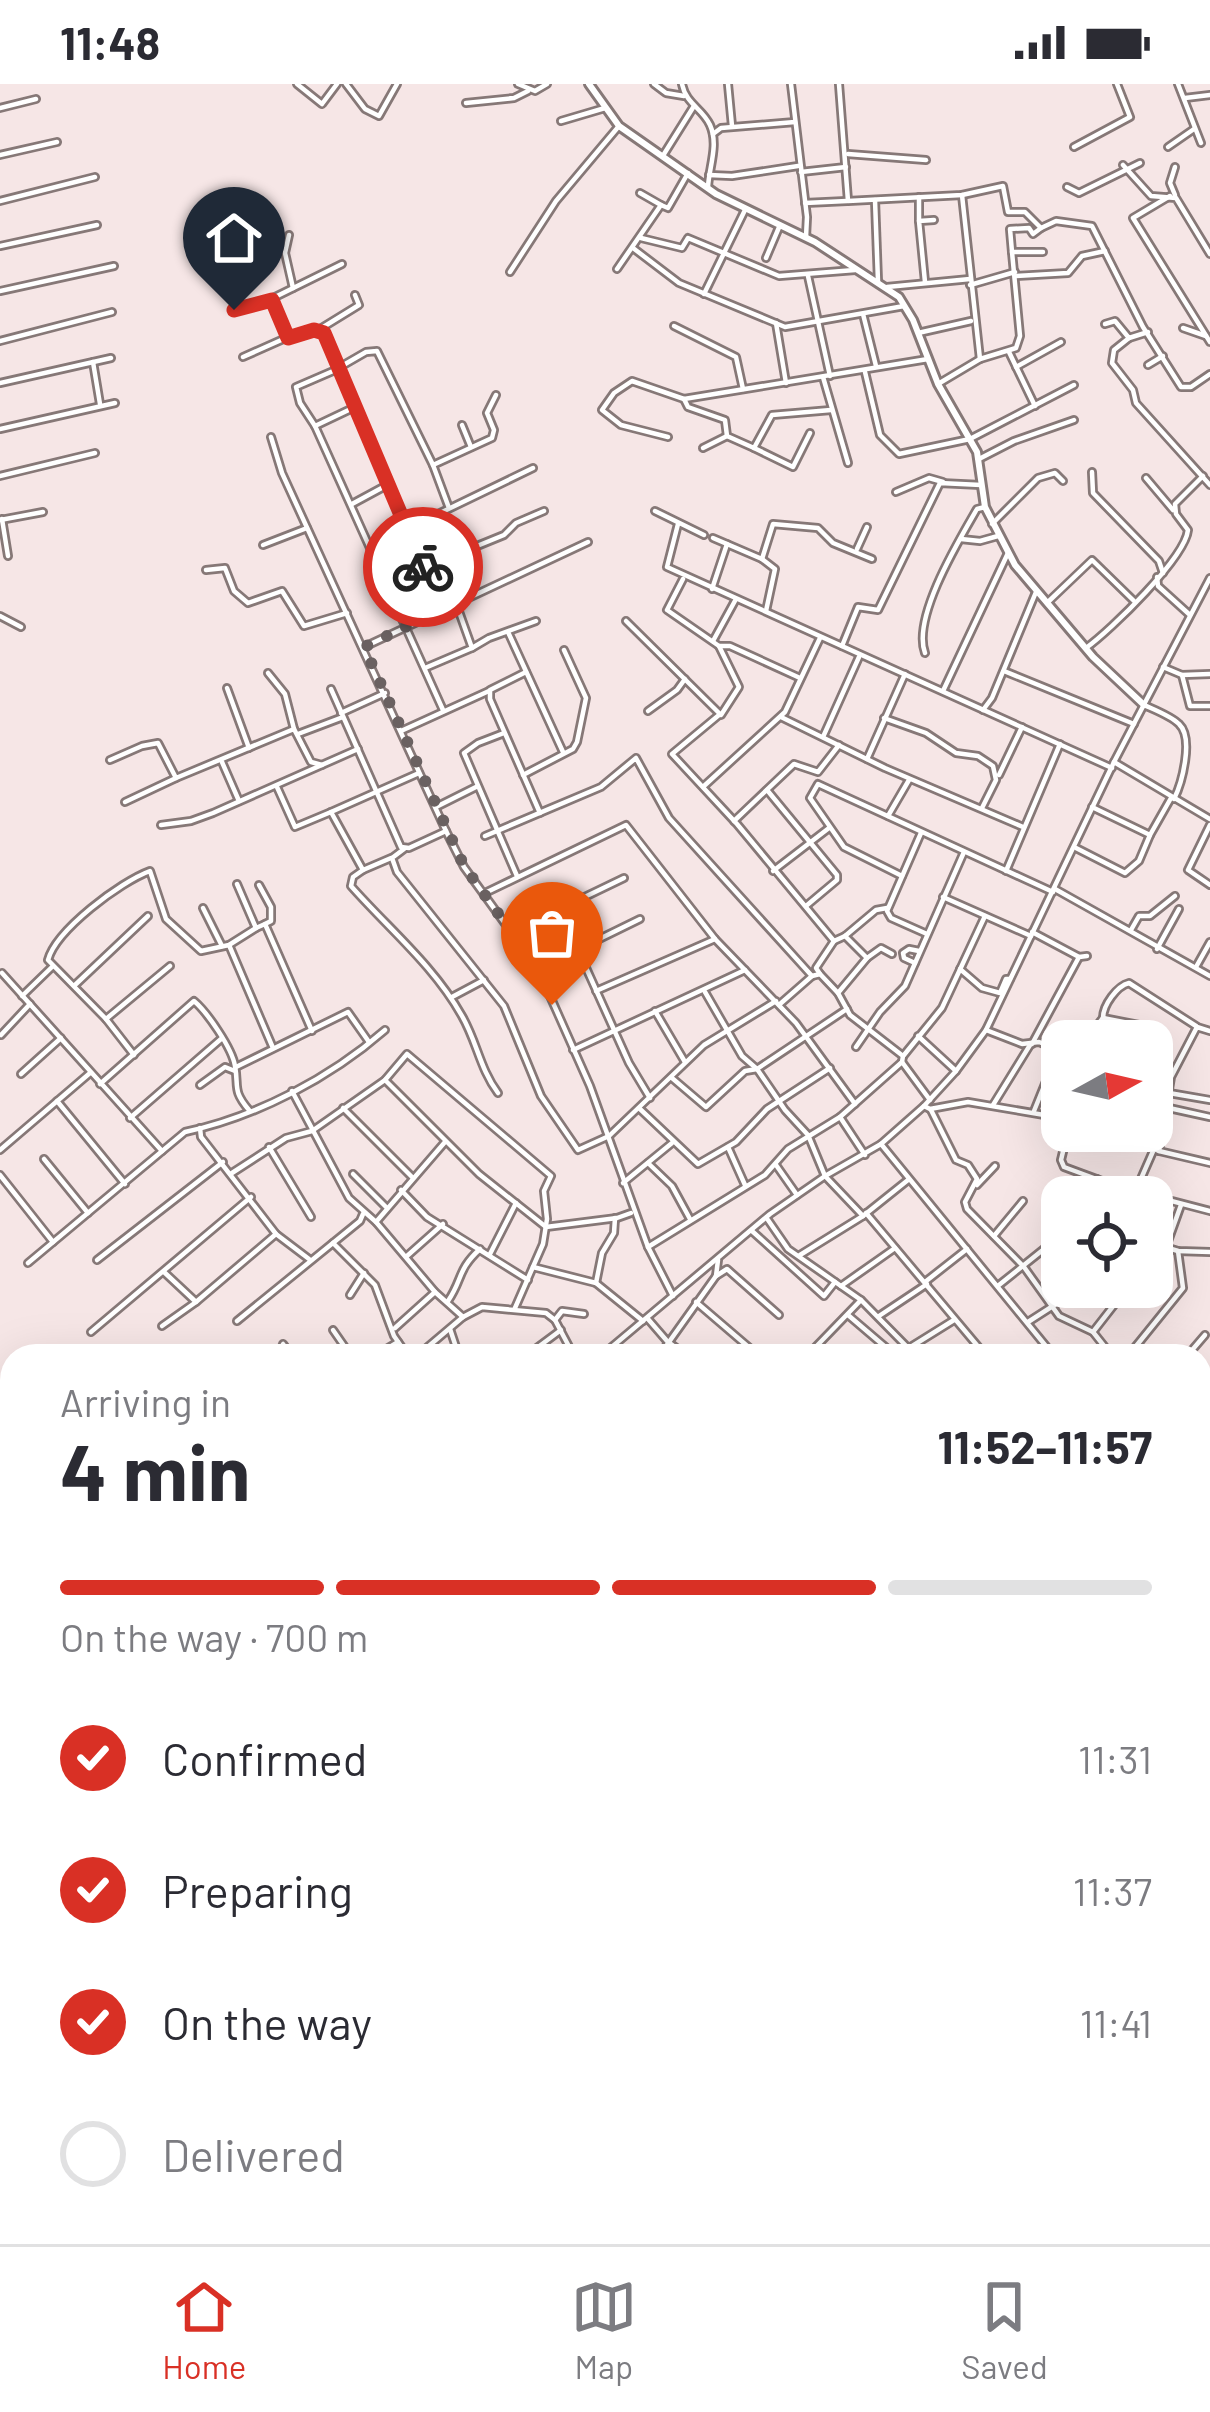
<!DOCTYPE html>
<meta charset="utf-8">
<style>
:root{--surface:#fff;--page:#f7f7f7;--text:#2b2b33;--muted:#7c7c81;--line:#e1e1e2;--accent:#d93025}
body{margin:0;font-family:Barlow,sans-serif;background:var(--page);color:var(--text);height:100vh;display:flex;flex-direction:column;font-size:45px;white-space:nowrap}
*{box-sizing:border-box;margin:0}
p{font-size:39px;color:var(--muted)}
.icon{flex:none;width:66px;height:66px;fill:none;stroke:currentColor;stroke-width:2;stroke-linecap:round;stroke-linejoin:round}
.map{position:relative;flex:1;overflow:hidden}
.details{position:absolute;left:0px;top:1260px;width:1212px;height:900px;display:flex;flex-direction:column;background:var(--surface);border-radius:36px 36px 0 0;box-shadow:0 12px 48px #0002}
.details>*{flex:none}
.needle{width:78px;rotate:82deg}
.controls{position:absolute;left:1041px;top:936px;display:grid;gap:24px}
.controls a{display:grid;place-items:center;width:132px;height:132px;border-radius:24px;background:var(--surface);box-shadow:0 12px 48px #0002;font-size:60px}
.pin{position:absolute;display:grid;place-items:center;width:102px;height:102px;color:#fff;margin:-123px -51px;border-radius:50% 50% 50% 0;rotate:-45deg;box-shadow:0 0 12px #0007}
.pin .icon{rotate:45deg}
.courier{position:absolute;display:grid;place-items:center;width:120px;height:120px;margin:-60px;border:9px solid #d93025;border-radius:50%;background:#fff;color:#222;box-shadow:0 3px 15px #0007}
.overview em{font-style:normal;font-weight:700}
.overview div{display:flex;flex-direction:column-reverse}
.overview{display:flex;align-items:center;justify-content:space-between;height:204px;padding:0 60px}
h1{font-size:78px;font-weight:700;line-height:90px}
.bar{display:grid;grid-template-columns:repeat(4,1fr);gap:18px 12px;align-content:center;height:144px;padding:0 60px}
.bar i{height:15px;border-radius:9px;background:var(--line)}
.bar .active{background:var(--accent)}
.bar p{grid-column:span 4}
ol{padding:0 60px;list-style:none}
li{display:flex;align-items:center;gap:36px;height:132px}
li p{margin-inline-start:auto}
li .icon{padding:12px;border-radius:50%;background:var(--accent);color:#fff;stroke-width:4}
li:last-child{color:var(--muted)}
li i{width:66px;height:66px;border:6px solid var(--line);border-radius:50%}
.status{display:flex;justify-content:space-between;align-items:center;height:84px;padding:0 60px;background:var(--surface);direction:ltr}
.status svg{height:33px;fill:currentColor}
.dock{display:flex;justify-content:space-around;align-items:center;height:168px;border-top:3px solid var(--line);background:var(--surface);font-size:33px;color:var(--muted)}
.dock a{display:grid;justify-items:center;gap:6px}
.dock .active{color:var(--accent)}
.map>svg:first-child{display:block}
</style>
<div class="status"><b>11:48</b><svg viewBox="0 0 49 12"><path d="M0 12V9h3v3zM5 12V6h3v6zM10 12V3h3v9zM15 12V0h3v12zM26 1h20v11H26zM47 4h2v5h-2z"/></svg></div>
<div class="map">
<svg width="1210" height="2160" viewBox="0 0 1210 2160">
<rect width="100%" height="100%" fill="#f6e6e6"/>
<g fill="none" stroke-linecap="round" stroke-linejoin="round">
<defs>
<g id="minor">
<polyline points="297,0 322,20 337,0"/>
<polyline points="346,0 365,25 379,32 397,0"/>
<polyline points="518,0 535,7 547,0"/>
<polyline points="654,0 666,9 684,12"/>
<path d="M682,0C686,20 702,24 710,41C719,61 709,83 708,103"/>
<polyline points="728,0 732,42"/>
<polyline points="791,0 807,133 806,153"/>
<polyline points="839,0 848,117 962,111 1003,102 1008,128 1025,128 1041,144 1033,150 1029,144 1010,145 1012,168"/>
<polyline points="1178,0 1201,59"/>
<polyline points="1185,14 1210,11"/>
<polyline points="466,19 514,14 528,7"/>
<polyline points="0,24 36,15"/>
<polyline points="561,37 605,24"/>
<polyline points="713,50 721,44 795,38"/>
<polyline points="1074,63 1130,33 1117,0"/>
<polyline points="1168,63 1194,45"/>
<polyline points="664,70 694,22"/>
<polyline points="848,70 926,76"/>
<polyline points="0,71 57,58"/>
<polyline points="1123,81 1151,112 1176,114 1210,170"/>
<polyline points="801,88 846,83"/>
<polyline points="709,91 732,92 798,82"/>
<polyline points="1067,103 1079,109 1140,79"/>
<polyline points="640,109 661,121"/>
<polyline points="962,111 980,275"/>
<polyline points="1175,111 1170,99 1175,83"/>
<polyline points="1170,112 1133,134 1210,258"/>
<polyline points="919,113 919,137"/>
<polyline points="875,116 878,197"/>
<polyline points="0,117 95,93"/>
<polyline points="805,119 847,117"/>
<polyline points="1041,144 1056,137 1092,142 1143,243 1181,303 1191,303 1210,290"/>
<polyline points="289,151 285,169 293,204"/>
<polyline points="641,154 682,164 688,154 779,192 855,186"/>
<polyline points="0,162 97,141"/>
<polyline points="633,164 679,199 785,243 904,222"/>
<polyline points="766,174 780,141"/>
<polyline points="617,185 661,121 668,124 688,89"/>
<polyline points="510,188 556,117 619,42"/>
<polyline points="808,192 830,292"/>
<polyline points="1016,192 1068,189 1082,172 1105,167"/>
<polyline points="925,198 919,137 934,136"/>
<polyline points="970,201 1015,188"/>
<polyline points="887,203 970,195"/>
<polyline points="0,207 114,182"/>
<polyline points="704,210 745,126"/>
<polyline points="234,226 271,216"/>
<polyline points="863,230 876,282"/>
<polyline points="776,239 786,299"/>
<polyline points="1105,240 1115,237 1129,254 1148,248"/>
<polyline points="674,242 736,273 743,305"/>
<polyline points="1183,244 1206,252"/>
<polyline points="320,245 340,282"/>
<polyline points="918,249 971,237"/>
<polyline points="288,253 273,214 342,180"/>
<polyline points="1129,254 1114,266 1112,279 1133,306 1136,319 1210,401"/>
<polyline points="0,257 112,228"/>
<polyline points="1009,268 1035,322"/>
<polyline points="243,273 288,253 320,245 359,221 355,211"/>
<polyline points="93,278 100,320"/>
<polyline points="1148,281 1163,272"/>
<polyline points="340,283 366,268 377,267 433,381"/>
<polyline points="1016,283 1061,258"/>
<polyline points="865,288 880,351 899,370 970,355 1074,301"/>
<polyline points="823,293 848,379"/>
<polyline points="0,299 111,274"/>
<polyline points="938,300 980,275 1016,264 1020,252 1012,168 1043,168"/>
<polyline points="684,315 688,323 725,336 727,352 754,364 772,331 831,326"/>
<polyline points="355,323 315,342 443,626"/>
<polyline points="462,341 471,363"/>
<polyline points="315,342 300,319 296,303 340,284 407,445"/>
<polyline points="0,345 115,319"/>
<polyline points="271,353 282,389 446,747 464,783 538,885 590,1002 648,1163 673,1212"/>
<polyline points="668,353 621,341 602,326 614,309 632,297 684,315 928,275"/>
<polyline points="703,364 727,352"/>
<polyline points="754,364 793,383 810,349"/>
<polyline points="979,375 1014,357 1074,336"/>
<polyline points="1092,388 1093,409 1159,477 1163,489"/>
<polyline points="0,392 95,369"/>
<polyline points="1146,394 1173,426"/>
<polyline points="896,408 929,394 943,398"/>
<polyline points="352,420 389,400"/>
<polyline points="449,424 433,381 492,354 494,346 487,329 496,311"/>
<polyline points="655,427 704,451"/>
<polyline points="2,435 8,472"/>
<polyline points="0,436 43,428"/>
<polyline points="678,440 667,483 1112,684"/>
<polyline points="992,440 1038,394 1055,389 1063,397"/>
<polyline points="961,455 980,457 998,452"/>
<polyline points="727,460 762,475 773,440 818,444 833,459 872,475"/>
<polyline points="263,461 307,444"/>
<polyline points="857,465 867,443"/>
<polyline points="762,475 775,485 766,527"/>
<polyline points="423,484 504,451 516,439 544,427"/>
<polyline points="206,486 225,484 234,507 248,519 282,507 304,542 347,529"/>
<polyline points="1157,493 1158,502 1190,531"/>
<polyline points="683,495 667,526 719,562 730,562 800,594"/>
<polyline points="388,502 423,484 407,445 533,384"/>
<polyline points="712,505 727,460 713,454"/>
<polyline points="1048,518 1092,476 1134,517"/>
<polyline points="0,532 21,543"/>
<polyline points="626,537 721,631 739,603 719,562"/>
<polyline points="508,548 563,668"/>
<polyline points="713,557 736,515"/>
<polyline points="842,562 858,523 878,526 940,399 981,401"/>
<polyline points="364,563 588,458"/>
<polyline points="472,564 489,554 536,537"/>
<path d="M1086,564C1111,546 1185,474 1188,446L1176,430L1175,420L1203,392"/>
<path d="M925,569C912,534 958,458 977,425L985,423"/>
<polyline points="1163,583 1182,591 1210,590"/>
<polyline points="425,584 472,564 457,522"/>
<polyline points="1004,587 1134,640"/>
<polyline points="526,588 490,606 490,615 540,729"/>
<polyline points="268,589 285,610 294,645"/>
<polyline points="1182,591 1190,622 1210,622"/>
<polyline points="227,604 249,664"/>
<polyline points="331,605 401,763 409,764 446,747"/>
<polyline points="943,607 1008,469"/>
<path d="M1144,621C1155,626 1171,632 1179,640C1194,654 1182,699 1174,715"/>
<polyline points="983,626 992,614 1036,508"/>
<polyline points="648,627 677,606 685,595"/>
<polyline points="341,629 385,609"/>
<polyline points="719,631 672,670 737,740 834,857"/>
<polyline points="781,633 885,684 1023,743"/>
<polyline points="884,634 926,649 956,669 978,672 993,682 996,696 982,724"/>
<polyline points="401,647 489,607"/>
<polyline points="504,649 478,659 464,669 517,792"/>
<polyline points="298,650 343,633"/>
<polyline points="823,653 859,573"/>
<polyline points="867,675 905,590"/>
<polyline points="110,676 142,662 158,659 176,694 294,645 311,678 322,681"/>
<polyline points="222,678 239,717"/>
<polyline points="1114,678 1210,735"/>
<polyline points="523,691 573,665 577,658 586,614 564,566"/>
<polyline points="999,691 1022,643"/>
<polyline points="704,702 785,628 820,554"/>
<polyline points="277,703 295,743 331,728"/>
<polyline points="767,706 837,791 837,796 806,822"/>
<polyline points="125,718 176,694"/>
<polyline points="436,723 476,703"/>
<polyline points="1092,723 1150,751 1171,714"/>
<polyline points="888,732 909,696"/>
<polyline points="734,737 794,680 818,688 839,661"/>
<polyline points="161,741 191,737 213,729 358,665"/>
<polyline points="1210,741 1188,786 1210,801"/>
<polyline points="921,749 887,827 891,834 927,850"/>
<polyline points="485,752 601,703 636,674 669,734 812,892 820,890 838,909 850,931 903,972 902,978 930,1016"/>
<polyline points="1076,764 1125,789 1139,777 1150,751"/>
<polyline points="404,765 392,774 397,788 504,922 541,1012 578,1066 609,1052 704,961 776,917"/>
<polyline points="391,774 363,786 331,728 419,689"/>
<path d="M363,786L353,793L351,802C389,845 434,882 462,932C477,958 480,985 498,1009"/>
<polyline points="773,787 829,744"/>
<polyline points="1006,787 1060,660"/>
<polyline points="902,792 844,763 810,714 818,700 1053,808"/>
<polyline points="237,800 256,844 265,840 312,947"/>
<polyline points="259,801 271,823 271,837 265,840"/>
<polyline points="1055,805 1210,892"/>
<polyline points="487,808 626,741 715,855 796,939 855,1020"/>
<polyline points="943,813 1031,852"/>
<polyline points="203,824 222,862"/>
<polyline points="1131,846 1139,832 1150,832 1175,812"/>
<polyline points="512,848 624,794"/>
<polyline points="1032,848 1079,873 1087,872"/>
<polyline points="229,861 273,964"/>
<polyline points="1157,865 1179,825"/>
<polyline points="578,866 629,979 650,1014"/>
<polyline points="867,874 881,864 892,870"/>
<polyline points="915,879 904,874 903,869 909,865 919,867"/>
<polyline points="1196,883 1210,858"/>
<polyline points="538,885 640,835"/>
<polyline points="960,885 982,904 1000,909 1006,895 1010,895"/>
<polyline points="2,889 162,1067"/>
<polyline points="820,890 816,884 834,857 845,852 876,826 887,824"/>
<polyline points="75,901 148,832"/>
<polyline points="596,907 715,855"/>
<polyline points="705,908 742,972 757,985 785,1026 808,1051 825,1092 863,1132"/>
<polyline points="838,909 867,874 845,852"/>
<polyline points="22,912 53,882"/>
<polyline points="452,913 484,896"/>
<polyline points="780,920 812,892"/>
<polyline points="655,927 685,978"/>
<path d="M1103,934C1103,921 1117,902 1129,899L1196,942"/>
<polyline points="106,935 170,882"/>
<polyline points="986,946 1022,960 1039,958 1062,967"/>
<polyline points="1,951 30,920"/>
<polyline points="918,952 956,987"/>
<polyline points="1085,957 1103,934 1144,942"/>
<polyline points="1032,960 1079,873"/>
<polyline points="856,963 880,928 905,902 964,768"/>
<polyline points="573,966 745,886"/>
<path d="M134,971L106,935L48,876C56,846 120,798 150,787L166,835L201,867L229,861L256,844"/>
<polyline points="904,971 942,924 985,832"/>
<polyline points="236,983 348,928 369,958"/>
<polyline points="21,990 61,954"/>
<polyline points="672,994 706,1023 745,987 757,985 847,925"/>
<polyline points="385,996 479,1090 546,1143 617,1134 631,1129"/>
<path d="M100,1000L194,917C207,928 232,964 235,982C239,1003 232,1006 249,1026"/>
<polyline points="200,1001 225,983 235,987"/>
<polyline points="292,1007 349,1114 376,1138 435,1208 463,1233"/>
<polyline points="1169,1009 1210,1016"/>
<polyline points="57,1017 125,1100"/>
<polyline points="993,1021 1030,961"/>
<polyline points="924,1022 956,987 986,946 1114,678 1210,494"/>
<polyline points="343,1024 413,1094"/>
<polyline points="1169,1024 1210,1033"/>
<polyline points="640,1025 698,1080 736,1058 767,1025 830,984"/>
<polyline points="931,1026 956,1076 968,1081 977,1095 965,1118 967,1125 1024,1183 1059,1232 1093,1248 1112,1272"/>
<polyline points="1034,1027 1059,965"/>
<polyline points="840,1033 865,1071"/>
<polyline points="130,1034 221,955"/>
<polyline points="200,1044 201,1053 276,1150 309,1175"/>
<polyline points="1068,1047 1061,1076 1064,1083 1118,1103 1210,1127"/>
<polyline points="1104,1047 1159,1067 1210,1079"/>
<polyline points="881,1060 1054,1272"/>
<polyline points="269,1063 311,1133"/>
<polyline points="728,1063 745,1101"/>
<polyline points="0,1066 90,989"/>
<polyline points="1159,1067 1171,993 1197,943 1210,947"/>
<polyline points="44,1075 88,1129"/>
<polyline points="648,1079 672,1102 690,1135"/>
<polyline points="776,1081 797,1111"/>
<polyline points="232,1089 286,1054 312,1047 385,996 407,970 551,1092 544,1107 547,1135 543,1160 515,1224"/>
<polyline points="353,1090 386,1123"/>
<polyline points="0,1091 53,1158"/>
<polyline points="623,1099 672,1059"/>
<polyline points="977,1101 995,1082"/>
<polyline points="401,1106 427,1133 528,1196"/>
<polyline points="1082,1113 1097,1095"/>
<polyline points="1133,1113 1154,1065"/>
<polyline points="866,1129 986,1272"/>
<polyline points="768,1136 788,1165 861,1216 916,1272"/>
<polyline points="376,1138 445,1058"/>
<polyline points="752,1147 824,1212 835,1198"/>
<polyline points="994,1152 1023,1117"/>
<polyline points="333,1159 375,1201 394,1252 408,1272"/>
<polyline points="1152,1159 1178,1167 1210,1168"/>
<polyline points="1167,1160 1181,1121"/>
<polyline points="648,1163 765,1091 788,1065 840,1033 902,978"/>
<polyline points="490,1170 516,1119"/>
<polyline points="800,1171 863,1132 908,1096"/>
<polyline points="407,1172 443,1140"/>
<polyline points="97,1176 223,1078"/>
<path d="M28,1179L185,1048C256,1033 330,994 385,946"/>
<polyline points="533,1183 596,1199 643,1237"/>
<polyline points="164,1188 196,1218 276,1150"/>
<polyline points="716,1192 727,1185 779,1231"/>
<polyline points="925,1198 967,1165"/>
<polyline points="596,1199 602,1169 614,1149 615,1134"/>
<polyline points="999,1201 1044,1165 1062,1139"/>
<polyline points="841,1202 895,1164"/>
<polyline points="350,1211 364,1189"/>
<path d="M448,1217C463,1195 457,1186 480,1165"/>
<polyline points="696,1218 759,1272"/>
<polyline points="848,1231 896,1272"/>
<polyline points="879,1232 927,1200"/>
<polyline points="648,1235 667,1257 687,1272"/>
<polyline points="555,1236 562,1227 584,1230"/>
<polyline points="237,1237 360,1137 363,1130"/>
<polyline points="1028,1238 1056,1220 1069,1203"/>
<polyline points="162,1242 196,1218"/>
<polyline points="395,1244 435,1208"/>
<polyline points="450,1245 459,1272"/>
<polyline points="333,1246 351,1272"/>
<polyline points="91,1248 251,1113"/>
<polyline points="1093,1248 1128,1203"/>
<polyline points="283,1260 292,1272"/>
<polyline points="818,1262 830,1272"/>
<polyline points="909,1264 954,1236"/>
<polyline points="375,1272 398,1258"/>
<polyline points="417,1272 463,1233 482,1223 546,1229 555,1236 574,1272"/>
<polyline points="526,1272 561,1246"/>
<polyline points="601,1272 770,1130 825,1092 881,1060 924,1022 930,1025 968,1018 1062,1034"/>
<polyline points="659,1272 716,1192 718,1176"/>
<polyline points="807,1272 861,1216"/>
<polyline points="1128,1272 1183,1204 1178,1167"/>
<polyline points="1187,1272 1205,1251"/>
<polyline points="1200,1326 1210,1352"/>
<polyline points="0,1369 12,1367"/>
<polyline points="0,1410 12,1408"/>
<polyline points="1200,1456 1210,1456"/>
<polyline points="1200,1569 1210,1567"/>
<polyline points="1200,1629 1205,1691"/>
<polyline points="0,1693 12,1690"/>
<polyline points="0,1695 12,1726"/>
<polyline points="1200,1737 1210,1736"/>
<polyline points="0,1748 12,1744"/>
<polyline points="0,1756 12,1752"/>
<polyline points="1200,1782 1210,1782"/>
<polyline points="0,1817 12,1883"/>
<polyline points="1200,1828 1210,1827"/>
<polyline points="1200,1873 1210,1873"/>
<polyline points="0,1901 12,1904"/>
<polyline points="1200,1919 1210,1918"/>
<polyline points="1200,1965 1210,1963"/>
<polyline points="12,1972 6,2053 12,2054"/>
<polyline points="1200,2010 1210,2008"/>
<polyline points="0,2085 12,2084"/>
<polyline points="0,2129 12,2128"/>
<polyline points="36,2148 38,2160 88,2150"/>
<polyline points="87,2148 91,2160"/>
<polyline points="121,2148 124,2160"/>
<polyline points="290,2148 307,2157 330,2160"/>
<polyline points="805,2148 828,2160"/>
<polyline points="900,2148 939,2160"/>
<polyline points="422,2150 443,2160"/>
<polyline points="518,2153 531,2160"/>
<polyline points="190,2160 216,2153"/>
<polyline points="213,2160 218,2148"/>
<polyline points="261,2160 264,2148"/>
<polyline points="369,2160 373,2148"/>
<polyline points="418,2160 423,2148"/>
<polyline points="465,2160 470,2148"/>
<polyline points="515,2160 520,2148"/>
<polyline points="577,2160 583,2148"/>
<polyline points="626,2160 630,2148"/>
<polyline points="669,2160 673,2153"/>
<polyline points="713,2160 715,2148"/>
<polyline points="756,2160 758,2148"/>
<polyline points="888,2160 892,2148"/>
</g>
<polyline id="tertiary" points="589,0 619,42 716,110 815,158 899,213 913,236 938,300 977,368 985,423 1015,481 1093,573 1144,621"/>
<g id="trunk">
<polyline points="0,1764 12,1760"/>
<polyline points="1196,2148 1210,2157"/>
</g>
</defs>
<use href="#minor" stroke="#867877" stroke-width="10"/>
<use href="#tertiary" stroke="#867877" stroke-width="12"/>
<use href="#trunk" stroke="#39814c" stroke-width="16"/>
<use href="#minor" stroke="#fff" stroke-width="4.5"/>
<use href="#tertiary" stroke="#fff" stroke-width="6"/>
<use href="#trunk" stroke="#6cc786" stroke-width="10"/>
</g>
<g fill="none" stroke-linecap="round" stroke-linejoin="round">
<polyline stroke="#6a6161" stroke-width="12" stroke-dasharray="0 21.6" points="423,483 386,503 406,543 364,563 464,782 538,885 552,921"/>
<polyline stroke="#d93025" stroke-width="15" points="234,226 272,216 288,254 314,246 324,249 423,483"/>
</g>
</svg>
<div class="controls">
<a><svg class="needle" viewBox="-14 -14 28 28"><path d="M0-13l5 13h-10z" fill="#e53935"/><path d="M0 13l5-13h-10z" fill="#7c7c81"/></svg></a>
<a><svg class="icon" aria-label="locate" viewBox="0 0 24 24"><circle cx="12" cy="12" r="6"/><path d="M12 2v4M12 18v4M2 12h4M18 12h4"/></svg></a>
</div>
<div class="pin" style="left:552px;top:921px;background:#ea580c"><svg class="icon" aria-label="bag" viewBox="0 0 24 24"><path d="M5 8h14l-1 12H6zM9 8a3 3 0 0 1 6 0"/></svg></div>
<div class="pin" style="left:234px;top:226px;background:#1f2937"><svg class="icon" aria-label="home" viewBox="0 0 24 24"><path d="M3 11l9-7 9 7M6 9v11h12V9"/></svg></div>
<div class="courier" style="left:423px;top:483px"><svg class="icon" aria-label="bike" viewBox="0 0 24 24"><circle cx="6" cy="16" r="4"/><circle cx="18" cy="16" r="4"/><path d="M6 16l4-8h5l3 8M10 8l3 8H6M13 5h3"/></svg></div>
<section class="details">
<div class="overview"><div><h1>4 min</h1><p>Arriving in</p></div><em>11:52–11:57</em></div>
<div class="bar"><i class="active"></i><i class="active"></i><i class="active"></i><i></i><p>On the way · 700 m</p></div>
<ol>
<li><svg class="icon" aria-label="check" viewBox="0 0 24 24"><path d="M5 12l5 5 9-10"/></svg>Confirmed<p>11:31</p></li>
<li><svg class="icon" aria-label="check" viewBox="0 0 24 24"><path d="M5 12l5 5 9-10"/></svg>Preparing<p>11:37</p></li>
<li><svg class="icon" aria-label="check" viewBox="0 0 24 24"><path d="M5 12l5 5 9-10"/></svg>On the way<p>11:41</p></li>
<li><i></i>Delivered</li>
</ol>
</section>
</div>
<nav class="dock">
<a class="active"><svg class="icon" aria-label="home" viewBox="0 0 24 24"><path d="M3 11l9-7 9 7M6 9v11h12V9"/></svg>Home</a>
<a><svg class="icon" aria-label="map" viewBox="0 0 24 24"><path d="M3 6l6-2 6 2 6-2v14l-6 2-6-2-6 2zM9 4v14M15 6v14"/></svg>Map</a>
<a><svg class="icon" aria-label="saved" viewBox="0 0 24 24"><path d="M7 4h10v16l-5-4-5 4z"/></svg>Saved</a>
</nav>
